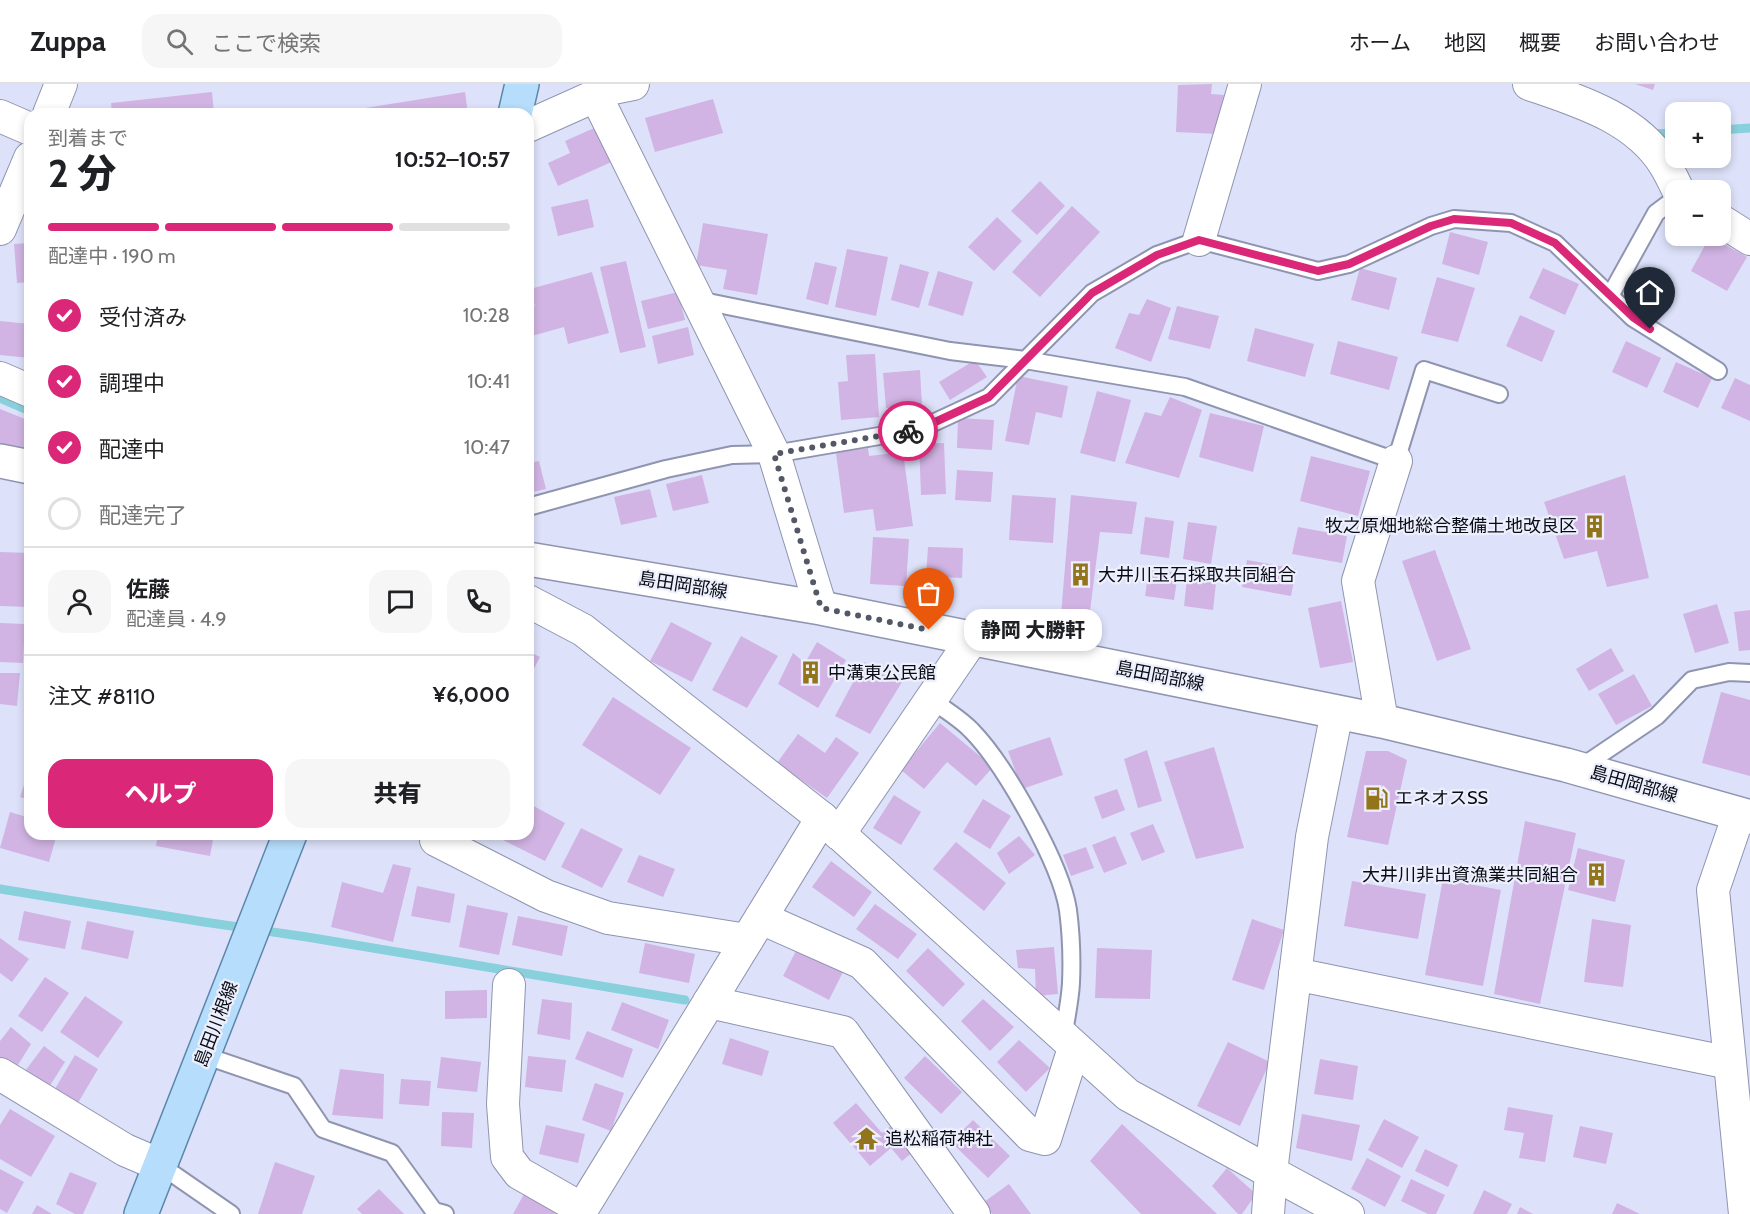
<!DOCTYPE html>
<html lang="ja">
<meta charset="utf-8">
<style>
:root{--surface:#fff;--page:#f6f6f6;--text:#202124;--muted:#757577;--line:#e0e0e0;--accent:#db2777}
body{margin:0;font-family:Cabin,"Noto Sans JP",sans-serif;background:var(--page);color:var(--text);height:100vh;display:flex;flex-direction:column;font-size:22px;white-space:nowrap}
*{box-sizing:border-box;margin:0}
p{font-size:20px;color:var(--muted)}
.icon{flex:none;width:33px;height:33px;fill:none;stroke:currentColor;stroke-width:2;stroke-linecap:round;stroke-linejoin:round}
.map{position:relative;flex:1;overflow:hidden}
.drawer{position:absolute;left:24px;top:24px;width:510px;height:732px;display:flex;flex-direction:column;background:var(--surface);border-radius:18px;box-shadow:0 3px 9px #0003}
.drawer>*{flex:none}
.fabs{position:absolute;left:1665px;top:18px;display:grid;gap:12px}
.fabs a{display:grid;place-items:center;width:66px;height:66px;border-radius:12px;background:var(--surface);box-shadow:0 3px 9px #0003;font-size:30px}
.pin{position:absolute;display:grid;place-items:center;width:51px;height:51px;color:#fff;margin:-62px -26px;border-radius:50% 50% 50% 0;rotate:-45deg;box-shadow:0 0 6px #0007}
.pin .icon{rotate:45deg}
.courier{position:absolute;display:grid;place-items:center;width:60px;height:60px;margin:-30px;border:4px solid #db2777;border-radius:50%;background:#fff;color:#222;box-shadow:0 2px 8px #0007}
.bubble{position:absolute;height:42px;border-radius:18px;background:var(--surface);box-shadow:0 3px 9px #0003;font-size:20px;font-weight:800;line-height:42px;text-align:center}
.head em{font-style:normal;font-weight:800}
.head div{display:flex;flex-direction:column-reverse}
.head{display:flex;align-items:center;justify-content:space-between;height:102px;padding:0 24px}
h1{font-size:39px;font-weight:800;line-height:45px}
.bar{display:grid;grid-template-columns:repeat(4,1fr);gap:9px 6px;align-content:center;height:72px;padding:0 24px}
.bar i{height:8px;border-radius:4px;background:var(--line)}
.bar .selected{background:var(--accent)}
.bar p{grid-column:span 4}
.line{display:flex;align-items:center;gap:15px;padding:0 24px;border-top:2px solid var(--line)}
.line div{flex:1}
.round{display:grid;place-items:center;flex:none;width:63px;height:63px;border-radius:18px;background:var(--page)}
ol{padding:0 24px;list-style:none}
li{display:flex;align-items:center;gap:18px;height:66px}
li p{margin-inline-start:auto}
li .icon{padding:6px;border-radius:50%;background:var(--accent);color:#fff;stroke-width:4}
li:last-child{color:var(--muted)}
li i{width:33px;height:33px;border:3px solid var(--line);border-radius:50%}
.button{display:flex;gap:12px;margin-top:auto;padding:12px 24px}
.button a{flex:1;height:69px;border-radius:18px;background:var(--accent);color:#fff;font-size:24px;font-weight:800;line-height:69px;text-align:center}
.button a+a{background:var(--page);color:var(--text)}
header{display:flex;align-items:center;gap:36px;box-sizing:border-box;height:84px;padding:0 30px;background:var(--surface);border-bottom:2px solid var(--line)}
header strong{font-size:28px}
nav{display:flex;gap:33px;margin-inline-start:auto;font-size:21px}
.search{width:420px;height:54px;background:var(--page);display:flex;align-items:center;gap:15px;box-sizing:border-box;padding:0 21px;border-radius:18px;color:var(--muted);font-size:22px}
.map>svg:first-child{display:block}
</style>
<header>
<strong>Zuppa</strong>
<div class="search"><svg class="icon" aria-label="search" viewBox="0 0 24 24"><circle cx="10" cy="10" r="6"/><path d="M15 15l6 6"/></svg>ここで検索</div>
<nav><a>ホーム</a><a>地図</a><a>概要</a><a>お問い合わせ</a></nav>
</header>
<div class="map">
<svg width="1750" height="1130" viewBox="0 0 1750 1130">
<rect width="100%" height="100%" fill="#dde2fa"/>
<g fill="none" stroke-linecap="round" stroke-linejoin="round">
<g stroke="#88d0db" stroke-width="9">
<polyline points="1720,46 1750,44"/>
<polyline points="1650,50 1676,49"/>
<polyline points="0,314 30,327"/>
<polyline points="0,805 204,838 307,853 685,916"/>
</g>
</g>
<g fill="#d1b4e3">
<polygon points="1212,0 1211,10 1224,11 1218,50 1176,48 1178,1"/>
<polygon points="1635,0 1655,0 1653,6"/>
<polygon points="212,8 214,30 112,30 111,19"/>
<polygon points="465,8 468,30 334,30 334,29"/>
<polygon points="713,15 723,49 655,68 645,34"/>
<polygon points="601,41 616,76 558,102 548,79 570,69 565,57"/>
<polygon points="1040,97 1065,122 1037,151 1011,127"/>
<polygon points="588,115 594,143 558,152 551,123"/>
<polygon points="1072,122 1100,148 1040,213 1012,188"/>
<polygon points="997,133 1022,157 994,187 968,163"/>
<polygon points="703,139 768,150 757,211 723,205 727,186 696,181"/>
<polygon points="1450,148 1488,158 1479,191 1442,180"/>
<polygon points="1710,152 1747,173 1727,207 1691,187"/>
<polygon points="30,159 30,198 17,199 14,160"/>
<polygon points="847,165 888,173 876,232 835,223"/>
<polygon points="626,177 646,263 620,269 600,183"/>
<polygon points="815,178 837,183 828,221 806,215"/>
<polygon points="900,180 929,188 919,224 891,216"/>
<polygon points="1360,184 1397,194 1389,226 1351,216"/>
<polygon points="1543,184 1579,200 1565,231 1529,214"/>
<polygon points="938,187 973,198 963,232 928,221"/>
<polygon points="592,188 609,249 568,260 564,243 528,253 528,224 535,222 530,205"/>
<polygon points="1437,193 1475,204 1458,258 1421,249"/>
<polygon points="678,208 685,236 648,245 641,217"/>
<polygon points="1147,215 1171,224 1151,278 1115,264 1129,229 1139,231"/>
<polygon points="1177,222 1219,232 1210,265 1168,255"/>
<polygon points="1520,231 1555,247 1542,278 1506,262"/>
<polygon points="0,237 30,240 30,274 0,271"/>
<polygon points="688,243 694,271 658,280 652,252"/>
<polygon points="1255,244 1314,260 1305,293 1247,277"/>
<polygon points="1338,257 1398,273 1389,306 1330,290"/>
<polygon points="1626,257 1661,274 1647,304 1612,288"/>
<polygon points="875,270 879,333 841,336 838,298 848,297 846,271"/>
<polygon points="975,276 987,293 950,316 939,298"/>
<polygon points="1676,278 1712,294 1698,324 1663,308"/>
<polygon points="920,286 922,322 886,324 883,289"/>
<polygon points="1018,292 1068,302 1062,334 1036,328 1029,361 1005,357"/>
<polygon points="1735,294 1750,301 1750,337 1721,324"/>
<polygon points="1097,307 1131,316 1115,378 1080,369"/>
<polygon points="1170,313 1202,326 1179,394 1125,379 1145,328 1161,332"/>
<polygon points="0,325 30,337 30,370 0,360"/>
<polygon points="1210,329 1264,342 1253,388 1199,373"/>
<polygon points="958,334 994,336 992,366 957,364"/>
<polygon points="944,359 946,410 921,411 919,360"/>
<polygon points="868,364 869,372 903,368 913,442 876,447 873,425 844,429 836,369"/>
<polygon points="1311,372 1370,387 1358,432 1300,417"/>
<polygon points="539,377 546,405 528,409 528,379"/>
<polygon points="957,386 993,388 991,418 955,416"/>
<polygon points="702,391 709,419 673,427 666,400"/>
<polygon points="1625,391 1649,494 1607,503 1597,467 1564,475 1544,418"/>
<polygon points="650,405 657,433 621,441 614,413"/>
<polygon points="1012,411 1056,414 1053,459 1009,456"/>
<polygon points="1071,411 1137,418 1132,450 1100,448 1089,535 1061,531"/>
<polygon points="1145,433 1174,437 1169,474 1140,470"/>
<polygon points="1188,438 1217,442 1211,480 1183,475"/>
<polygon points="1298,443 1347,452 1342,479 1292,470"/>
<polygon points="873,453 909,455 906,502 870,500"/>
<polygon points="928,463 963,464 962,494 926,492"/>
<polygon points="1435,466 1471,565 1437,577 1402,477"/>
<polygon points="0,468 30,469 30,523 0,522"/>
<polygon points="1247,476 1296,485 1291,512 1242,503"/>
<polygon points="1149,485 1178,489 1174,516 1145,512"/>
<polygon points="1187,495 1216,499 1213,526 1184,522"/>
<polygon points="1341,517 1353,578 1320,584 1308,524"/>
<polygon points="1717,520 1729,559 1695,569 1683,530"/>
<polygon points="1750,526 1750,566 1739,567 1734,528"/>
<polygon points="671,538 712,559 692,598 650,577"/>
<polygon points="0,539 25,540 23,579 0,578"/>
<polygon points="741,552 778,572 747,624 712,606"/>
<polygon points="817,558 846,576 818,624 778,600 793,569 805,579"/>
<polygon points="1611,564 1624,587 1589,607 1576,585"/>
<polygon points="528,567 540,573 528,596"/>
<polygon points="864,578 902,598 870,650 835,632"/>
<polygon points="0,589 20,589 17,622 0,620"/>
<polygon points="1634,590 1652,622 1616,641 1598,610"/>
<polygon points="1721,608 1750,616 1750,692 1702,679"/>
<polygon points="613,613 691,664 660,711 582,661"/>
<polygon points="940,639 993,683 976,702 947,678 924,705 901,686"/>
<polygon points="798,650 825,669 836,653 859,669 827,714 777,679"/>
<polygon points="1050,653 1063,691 1022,705 1008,667"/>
<polygon points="1214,663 1244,764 1196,775 1164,678"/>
<polygon points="1147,666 1162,717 1138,724 1124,675"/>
<polygon points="1366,667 1388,667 1407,676 1388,761 1347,753"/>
<polygon points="30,683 30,716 20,713"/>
<polygon points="1117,705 1125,726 1102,735 1094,713"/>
<polygon points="894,711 921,728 901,761 873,744"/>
<polygon points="983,715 1011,732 990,765 963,748"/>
<polygon points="528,719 565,739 545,777 503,756 507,750 528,750"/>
<polygon points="10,728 30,734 30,750 57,750 49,778 0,764"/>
<polygon points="1525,737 1576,749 1540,920 1494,910"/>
<polygon points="1153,740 1165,768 1142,777 1130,749"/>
<polygon points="581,744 623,765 602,804 561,783"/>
<polygon points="158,750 214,750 210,772 156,762"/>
<polygon points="1019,752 1035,771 1009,790 997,769"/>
<polygon points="1115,752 1127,780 1104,789 1092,761"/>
<polygon points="956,758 1006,799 984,827 933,785"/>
<polygon points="1086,763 1094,784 1071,792 1063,771"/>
<polygon points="1578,764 1625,776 1615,818 1568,806"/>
<polygon points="639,771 675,785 663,813 627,798"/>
<polygon points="831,777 872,808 854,833 812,803"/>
<polygon points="393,780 411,784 393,858 331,843 342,798 383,809"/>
<polygon points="1443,795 1501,806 1483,902 1425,891"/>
<polygon points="1352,797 1426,810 1418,855 1344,842"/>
<polygon points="417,802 455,810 450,839 411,832"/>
<polygon points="875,820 917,850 898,875 856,845"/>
<polygon points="467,821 508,829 499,871 459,863"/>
<polygon points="24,827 71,837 65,865 18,856"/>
<polygon points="518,832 568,842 562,872 512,861"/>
<polygon points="1252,835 1284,846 1264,906 1232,896"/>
<polygon points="1592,835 1631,841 1623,903 1584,898"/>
<polygon points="87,837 134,847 128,875 81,865"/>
<polygon points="0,854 29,875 12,898 0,889"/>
<polygon points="645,859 695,870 689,899 639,889"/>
<polygon points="1054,863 1058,910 1036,912 1035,885 1018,884 1016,866"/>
<polygon points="928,864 965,900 943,923 906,887"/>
<polygon points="1097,864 1152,866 1150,915 1095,914"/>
<polygon points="797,865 843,888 829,916 783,892"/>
<polygon points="45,893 69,909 42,948 18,932"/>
<polygon points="487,906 487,934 445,935 445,907"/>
<polygon points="85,912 123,938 98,974 60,948"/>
<polygon points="542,915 572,919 570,956 537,950"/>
<polygon points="983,915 1014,943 990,967 961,937"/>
<polygon points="622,918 669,936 658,965 611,946"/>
<polygon points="11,943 31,960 16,984 0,974 0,957"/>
<polygon points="587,947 633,965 623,994 575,975"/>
<polygon points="730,954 769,967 762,992 722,980"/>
<polygon points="1019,956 1050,984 1026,1008 997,978"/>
<polygon points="1228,958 1270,978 1240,1042 1197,1022"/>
<polygon points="44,962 65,978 49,1003 25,987"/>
<polygon points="75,971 98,985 75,1024 52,1010"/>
<polygon points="528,972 566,976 562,1008 525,1003"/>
<polygon points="925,972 962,1008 941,1030 904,994"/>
<polygon points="441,973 481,978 477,1008 437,1004"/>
<polygon points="1320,975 1358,982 1353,1016 1314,1010"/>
<polygon points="340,985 384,990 383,1035 332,1031"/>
<polygon points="401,995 431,997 429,1022 399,1020"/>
<polygon points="595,999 624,1009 611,1047 582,1036"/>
<polygon points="856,1019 882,1049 892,1041 914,1067 902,1077 891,1064 870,1082 833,1039"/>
<polygon points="1508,1023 1553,1031 1545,1078 1519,1074 1524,1049 1504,1046"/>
<polygon points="10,1025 55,1052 31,1093 0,1075 0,1041"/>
<polygon points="442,1028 474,1029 472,1064 441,1062"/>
<polygon points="1302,1030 1360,1041 1352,1077 1296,1064"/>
<polygon points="1384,1035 1419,1053 1402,1084 1368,1066"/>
<polygon points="973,1036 1010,1072 988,1094 951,1058"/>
<polygon points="1122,1040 1217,1130 1141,1130 1090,1077"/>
<polygon points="546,1041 585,1050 578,1079 539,1070"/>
<polygon points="1580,1042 1613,1049 1606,1080 1573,1073"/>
<polygon points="1425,1065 1458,1081 1448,1103 1415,1087"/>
<polygon points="1367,1074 1401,1092 1385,1123 1351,1105"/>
<polygon points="275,1078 315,1092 302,1130 258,1130"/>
<polygon points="1227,1084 1256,1110 1242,1130 1238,1130 1212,1102"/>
<polygon points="0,1085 24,1098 7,1129 0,1125"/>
<polygon points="70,1088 97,1099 83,1130 75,1130 56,1120"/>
<polygon points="1411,1095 1445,1111 1436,1130 1428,1130 1401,1117"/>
<polygon points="1009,1100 1031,1130 992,1130 984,1118"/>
<polygon points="379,1105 404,1130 362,1130 357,1125"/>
<polygon points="1484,1106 1512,1120 1507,1130 1473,1130"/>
<polygon points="524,1110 560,1130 513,1130"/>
<polygon points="1617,1119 1640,1130 1612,1130"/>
<polygon points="37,1121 52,1130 32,1130"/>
<polygon points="1520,1123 1533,1130 1517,1130"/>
</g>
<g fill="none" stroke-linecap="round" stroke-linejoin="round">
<defs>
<g id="service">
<polyline points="1610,212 1656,129 1676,114"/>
<polyline points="698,216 950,267 1025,276 1185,303 1396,377 1424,286 1499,310"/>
<polyline points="528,423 666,385 732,371 774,370 920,345 989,313 1092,209 1157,171 1199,156 1318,187 1349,180 1431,142 1454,135 1511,139 1555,159 1633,234 1718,287"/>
<path d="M932,616C945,626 961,635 972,647C1005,681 1061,780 1068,826C1071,849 1072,876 1071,899C1070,917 1066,936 1063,953"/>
<polyline points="1580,684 1657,632 1692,596 1729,588 1750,589"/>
<polyline points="203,971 294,1002 323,1045 392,1069 434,1127 445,1130"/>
<polyline points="160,1081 231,1130"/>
</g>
<g id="minor">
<path d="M1529,0C1579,17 1636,34 1665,81C1670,89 1674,98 1678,106"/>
<polyline points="596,12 774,370 821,524"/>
<polyline points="49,30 61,0"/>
<polyline points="0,32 30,45"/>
<polyline points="528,42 613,4 633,0"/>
<polyline points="1720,136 1750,155"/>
<polyline points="0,145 30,74"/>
<polyline points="1199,156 1245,0"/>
<polyline points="0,294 30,307"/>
<polyline points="528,517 583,546 822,734 1128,1011 1348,1130"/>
<polyline points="1382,637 1358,497 1396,377"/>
<polyline points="1739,730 1713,806 1745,1130"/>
<polyline points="839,750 973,554"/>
<polyline points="436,756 546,812 608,834 747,856"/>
<polyline points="761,834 862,879 1030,1051 1045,1055 1074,964"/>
<polyline points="1295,890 1730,979"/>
<polyline points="509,901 503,1020 507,1073 519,1089 582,1125"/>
<polyline points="709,918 843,948 974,1130"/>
<polyline points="0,990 125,1066 160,1081"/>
<polyline points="579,1130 822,734"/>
<polyline points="1268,1130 1271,1088 1312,753 1337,628"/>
</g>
<g id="secondary">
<polyline points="0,377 30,383"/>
<polyline points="528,475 821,524 1382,637 1566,681 1750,733"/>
</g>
<g id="primary">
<polyline points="515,30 522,0"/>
<polyline points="141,1130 290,750"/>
</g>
</defs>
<use href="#service" stroke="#8f94b0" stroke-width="20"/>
<use href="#minor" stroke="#8f94b0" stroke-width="34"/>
<use href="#secondary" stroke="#8f94b0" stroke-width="36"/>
<use href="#primary" stroke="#5b86aa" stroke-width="36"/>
<use href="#service" stroke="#fff" stroke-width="16"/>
<use href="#minor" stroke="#fff" stroke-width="32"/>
<use href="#secondary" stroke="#fff" stroke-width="33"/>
<use href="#primary" stroke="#b7ddfc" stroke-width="33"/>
</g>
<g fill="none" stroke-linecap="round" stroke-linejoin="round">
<polyline stroke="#545765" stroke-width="6" stroke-dasharray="0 10.8" points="908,347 774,370 821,524 929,546"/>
<polyline stroke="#db2777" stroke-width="8" points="908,347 920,345 989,313 1092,209 1157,171 1199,156 1318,187 1349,180 1431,142 1454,135 1511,139 1555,159 1634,234 1650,245"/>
</g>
<defs>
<symbol id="building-bare" viewBox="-9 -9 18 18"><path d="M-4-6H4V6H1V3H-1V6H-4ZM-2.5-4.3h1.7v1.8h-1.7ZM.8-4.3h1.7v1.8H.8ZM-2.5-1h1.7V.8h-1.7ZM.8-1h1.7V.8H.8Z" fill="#92751b" stroke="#edf0fc" stroke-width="2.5" paint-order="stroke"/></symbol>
<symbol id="fuel-bare" viewBox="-9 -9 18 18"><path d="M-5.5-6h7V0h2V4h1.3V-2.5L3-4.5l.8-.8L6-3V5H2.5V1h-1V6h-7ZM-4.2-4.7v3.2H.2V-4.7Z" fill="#92751b" stroke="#edf0fc" stroke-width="2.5" paint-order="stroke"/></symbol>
<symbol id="temple-bare" viewBox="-9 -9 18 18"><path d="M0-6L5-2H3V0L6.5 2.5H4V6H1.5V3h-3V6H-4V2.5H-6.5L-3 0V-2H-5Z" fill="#92751b" stroke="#edf0fc" stroke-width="2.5" paint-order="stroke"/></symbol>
</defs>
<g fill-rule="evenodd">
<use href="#building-bare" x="1578" y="426" width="33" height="33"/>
<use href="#building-bare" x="1064" y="474" width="33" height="33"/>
<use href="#building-bare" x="794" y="572" width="33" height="33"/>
<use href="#fuel-bare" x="1360" y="698" width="33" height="33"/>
<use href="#building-bare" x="1580" y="774" width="33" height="33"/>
<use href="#temple-bare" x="850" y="1038" width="33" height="33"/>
</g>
<g text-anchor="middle" stroke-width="4.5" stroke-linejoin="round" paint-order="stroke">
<g font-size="18" fill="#0a0c15" stroke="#edf0fc" text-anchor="start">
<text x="1577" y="448" text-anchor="end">牧之原畑地総合整備土地改良区</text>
<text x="1098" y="497">大井川玉石採取共同組合</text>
<text x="828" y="595">中溝東公民館</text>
<text x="1395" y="720">エネオスSS</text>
<text x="1578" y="797" text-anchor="end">大井川非出資漁業共同組合</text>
<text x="885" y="1061">追松稲荷神社</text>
</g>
<g font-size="18" fill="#0a0c15" stroke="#edf0fc">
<text transform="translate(683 501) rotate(9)" y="6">島田岡部線</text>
<text transform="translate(1160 592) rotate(11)" y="6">島田岡部線</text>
<text transform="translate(1634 700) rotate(16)" y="6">島田岡部線</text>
<text transform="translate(216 940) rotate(-69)" y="6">島田川根線</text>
</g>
</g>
</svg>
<div class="fabs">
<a>+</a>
<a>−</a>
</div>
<div class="pin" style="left:929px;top:546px;background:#ea580c"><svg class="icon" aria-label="bag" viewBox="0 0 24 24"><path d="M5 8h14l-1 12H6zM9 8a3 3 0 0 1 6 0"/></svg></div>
<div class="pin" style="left:1650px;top:245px;background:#1f2937"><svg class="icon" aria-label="home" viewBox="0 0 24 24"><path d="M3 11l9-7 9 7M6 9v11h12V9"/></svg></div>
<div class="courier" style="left:908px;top:347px"><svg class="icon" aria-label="bike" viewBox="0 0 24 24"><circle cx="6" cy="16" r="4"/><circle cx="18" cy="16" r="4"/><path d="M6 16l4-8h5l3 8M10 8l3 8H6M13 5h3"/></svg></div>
<div class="bubble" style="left:964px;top:525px;width:138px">静岡 大勝軒</div>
<section class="drawer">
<div class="head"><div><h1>2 分</h1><p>到着まで</p></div><em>10:52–10:57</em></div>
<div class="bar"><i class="selected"></i><i class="selected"></i><i class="selected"></i><i></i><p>配達中 · 190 m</p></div>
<ol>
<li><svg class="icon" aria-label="check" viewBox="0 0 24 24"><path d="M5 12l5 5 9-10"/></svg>受付済み<p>10:28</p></li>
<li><svg class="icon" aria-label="check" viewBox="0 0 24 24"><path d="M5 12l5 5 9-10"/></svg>調理中<p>10:41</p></li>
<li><svg class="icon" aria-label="check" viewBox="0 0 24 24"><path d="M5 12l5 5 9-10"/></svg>配達中<p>10:47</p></li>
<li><i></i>配達完了</li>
</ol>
<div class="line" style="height:108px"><a class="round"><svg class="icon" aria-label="person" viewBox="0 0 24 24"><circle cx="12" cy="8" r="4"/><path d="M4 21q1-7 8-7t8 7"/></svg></a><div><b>佐藤</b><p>配達員 · 4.9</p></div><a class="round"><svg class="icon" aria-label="chat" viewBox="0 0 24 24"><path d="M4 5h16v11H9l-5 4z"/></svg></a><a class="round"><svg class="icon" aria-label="phone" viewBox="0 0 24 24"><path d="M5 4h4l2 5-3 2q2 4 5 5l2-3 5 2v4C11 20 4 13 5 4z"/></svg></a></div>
<div class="line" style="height:78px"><div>注文 #8110</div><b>¥6,000</b></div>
<div class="button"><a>ヘルプ</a><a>共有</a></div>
</section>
</div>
